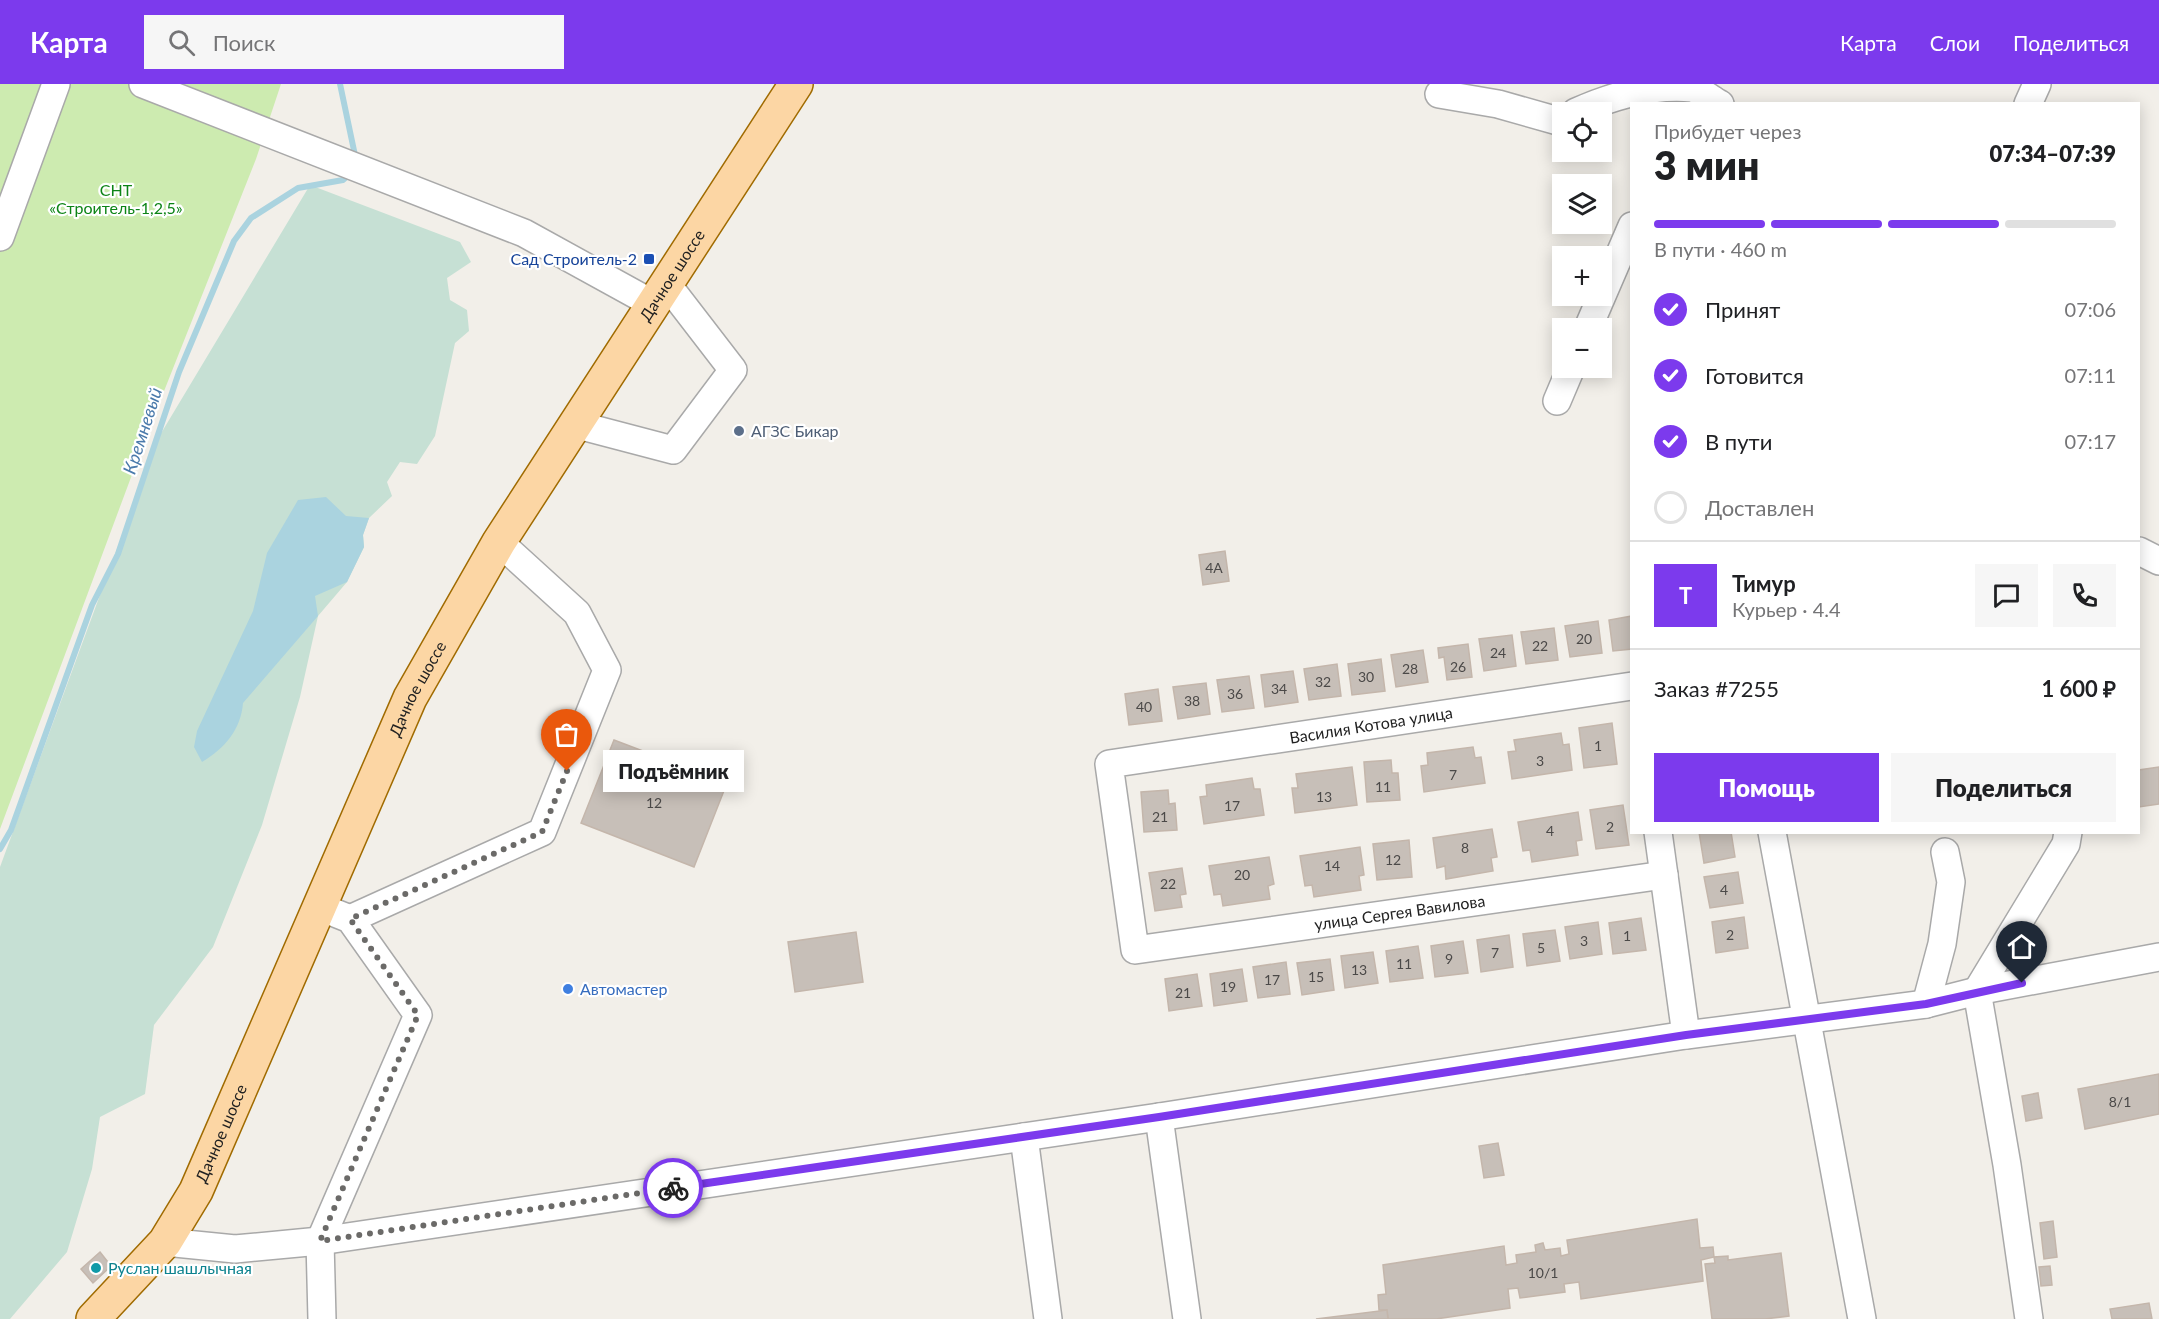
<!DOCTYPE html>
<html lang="ru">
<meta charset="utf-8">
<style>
:root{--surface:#fff;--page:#f6f6f6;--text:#202124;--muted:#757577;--line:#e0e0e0;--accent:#7c3aed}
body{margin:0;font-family:Lato,sans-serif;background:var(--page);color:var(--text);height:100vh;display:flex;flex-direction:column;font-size:22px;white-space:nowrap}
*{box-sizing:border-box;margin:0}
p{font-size:20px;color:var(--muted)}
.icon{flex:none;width:33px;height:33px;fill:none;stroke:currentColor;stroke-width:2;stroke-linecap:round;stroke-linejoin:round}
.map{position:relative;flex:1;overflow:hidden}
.side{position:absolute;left:1630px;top:18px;width:510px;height:732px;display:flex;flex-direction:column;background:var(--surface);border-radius:0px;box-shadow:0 3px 15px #0003}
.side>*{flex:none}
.buttons{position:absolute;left:1552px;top:18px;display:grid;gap:12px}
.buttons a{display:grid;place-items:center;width:60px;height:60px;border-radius:0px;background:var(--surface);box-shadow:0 3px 15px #0003;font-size:30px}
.pin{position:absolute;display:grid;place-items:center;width:51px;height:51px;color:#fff;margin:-62px -26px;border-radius:50% 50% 50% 0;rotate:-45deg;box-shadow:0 0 6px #0007}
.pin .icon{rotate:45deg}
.courier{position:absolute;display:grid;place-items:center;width:60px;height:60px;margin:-30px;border:4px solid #7c3aed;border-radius:50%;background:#fff;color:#222;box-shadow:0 2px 8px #0007}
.bubble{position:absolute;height:42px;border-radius:0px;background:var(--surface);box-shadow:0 3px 15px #0003;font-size:20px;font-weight:800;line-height:42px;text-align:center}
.overview em{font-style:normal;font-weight:800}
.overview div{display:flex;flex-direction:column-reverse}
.overview{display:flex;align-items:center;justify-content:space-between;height:102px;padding:0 24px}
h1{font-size:39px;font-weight:800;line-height:45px}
.bar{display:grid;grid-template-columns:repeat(4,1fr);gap:9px 6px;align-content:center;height:72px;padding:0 24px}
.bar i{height:8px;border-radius:4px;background:var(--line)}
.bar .current{background:var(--accent)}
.bar p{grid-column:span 4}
.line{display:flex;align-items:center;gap:15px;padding:0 24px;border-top:2px solid var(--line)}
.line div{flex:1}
.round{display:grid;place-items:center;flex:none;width:63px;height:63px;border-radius:0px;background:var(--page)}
ol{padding:0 24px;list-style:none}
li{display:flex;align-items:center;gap:18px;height:66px}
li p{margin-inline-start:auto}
li .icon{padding:6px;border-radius:50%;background:var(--accent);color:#fff;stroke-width:4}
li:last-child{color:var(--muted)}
li i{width:33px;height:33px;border:3px solid var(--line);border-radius:50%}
.button{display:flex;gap:12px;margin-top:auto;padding:12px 24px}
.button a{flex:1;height:69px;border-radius:0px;background:var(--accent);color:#fff;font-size:24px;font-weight:800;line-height:69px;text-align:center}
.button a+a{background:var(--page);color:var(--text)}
header{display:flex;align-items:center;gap:36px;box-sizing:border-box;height:84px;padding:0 30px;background:var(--accent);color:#fff}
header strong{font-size:28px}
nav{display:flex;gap:33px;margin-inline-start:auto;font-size:21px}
.search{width:420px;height:54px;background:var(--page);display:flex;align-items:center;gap:15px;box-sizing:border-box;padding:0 21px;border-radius:0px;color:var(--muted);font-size:22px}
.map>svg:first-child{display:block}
</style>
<header>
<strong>Карта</strong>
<div class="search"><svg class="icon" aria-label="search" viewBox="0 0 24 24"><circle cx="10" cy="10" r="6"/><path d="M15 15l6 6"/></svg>Поиск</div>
<nav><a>Карта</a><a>Слои</a><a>Поделиться</a></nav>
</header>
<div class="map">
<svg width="2159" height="1235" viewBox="0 0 2159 1235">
<rect width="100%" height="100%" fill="#f2efe9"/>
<polygon fill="#cdebb0" points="0,0 281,0 256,75 149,345 0,745"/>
<polygon fill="#c6e0d4" points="310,101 460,158 471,178 447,194 450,216 467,226 469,247 455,259 435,352 417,380 400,378 387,398 392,412 369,434 363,451 364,463 347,498 318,532 300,613 262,741 213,863 154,941 145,1010 100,1033 92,1085 67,1168 10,1235 0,1235 0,783 157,356"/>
<path fill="#aad3df" d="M326,413L346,432L369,434L363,451L364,463L347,498L315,512L318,532L243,619C241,646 224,665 202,678L194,663L197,647L253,527L267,469L298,416Z"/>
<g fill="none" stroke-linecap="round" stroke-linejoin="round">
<g stroke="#aad3df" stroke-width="6">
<polyline points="340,0 356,76"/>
<polyline points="0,765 11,746 92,521 118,470 179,288 234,157 251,134 298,104 343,96 351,89"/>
</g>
</g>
<g fill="#c7bfb8" stroke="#c4b6ab" stroke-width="1.5">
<polygon points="1225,467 1229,497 1203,501 1199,471"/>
<polygon points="1632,532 1632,565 1613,567 1609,536"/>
<polygon points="1598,537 1602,569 1570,573 1565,542"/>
<polygon points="1554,544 1558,576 1526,580 1521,548"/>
<polygon points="1512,551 1516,582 1484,587 1479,555"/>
<polygon points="1468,560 1472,593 1447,596 1444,573 1439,574 1438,564"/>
<polygon points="1423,566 1428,598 1396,603 1391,571"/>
<polygon points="1381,575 1385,607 1352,611 1348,580"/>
<polygon points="1337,580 1341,612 1309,616 1304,585"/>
<polygon points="1293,587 1298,618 1265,623 1261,591"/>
<polygon points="1249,592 1254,624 1222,628 1217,596"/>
<polygon points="1206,599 1210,630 1178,635 1173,603"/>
<polygon points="1158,605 1162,637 1129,641 1125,610"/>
<polygon points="1612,639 1617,680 1584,684 1579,644"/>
<polygon points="1561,649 1563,661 1569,660 1572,686 1512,695 1508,668 1516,667 1514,656"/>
<polygon points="614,656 727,699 694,783 581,739"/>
<polygon points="1473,663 1475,674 1481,673 1485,699 1424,708 1421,682 1428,681 1427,669"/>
<polygon points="1391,676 1392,689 1398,689 1400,716 1367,718 1364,678"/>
<polygon points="1352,683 1357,721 1295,729 1292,704 1298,704 1296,690"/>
<polygon points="2159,683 2159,720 2139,723 2139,686"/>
<polygon points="1252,694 1254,705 1260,705 1264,731 1204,740 1200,713 1207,712 1206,701"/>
<polygon points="1168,706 1169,720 1175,719 1177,746 1144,748 1141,708"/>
<polygon points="1623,721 1629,761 1596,765 1590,726"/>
<polygon points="1578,728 1582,756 1576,757 1578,771 1532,778 1530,766 1523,767 1518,738"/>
<polygon points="1492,745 1497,773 1491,774 1493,787 1446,795 1445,782 1437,784 1433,754"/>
<polygon points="1699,748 1731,748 1735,773 1704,779"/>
<polygon points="1409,756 1412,793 1377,796 1373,760"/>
<polygon points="1360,763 1364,791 1359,792 1361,806 1314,813 1312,801 1305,802 1300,772"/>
<polygon points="1269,773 1274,800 1268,802 1270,815 1223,822 1221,810 1214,811 1209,782"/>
<polygon points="1182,784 1186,810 1180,811 1182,823 1155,827 1149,789"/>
<polygon points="1738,788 1743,819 1710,824 1704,793"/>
<polygon points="1744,833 1748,864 1716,869 1712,838"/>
<polygon points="1641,834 1646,866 1613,870 1609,839"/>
<polygon points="1598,838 1602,870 1570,875 1565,843"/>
<polygon points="1555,846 1560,877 1527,882 1523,850"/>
<polygon points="856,848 863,898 795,908 788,858"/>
<polygon points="1509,851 1513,883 1481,888 1477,856"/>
<polygon points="1463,857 1468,889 1435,893 1431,862"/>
<polygon points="1418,862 1423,894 1390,898 1386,867"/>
<polygon points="1373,868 1378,899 1345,904 1341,872"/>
<polygon points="1330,875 1334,906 1302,911 1297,879"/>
<polygon points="1286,878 1290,910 1258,914 1253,883"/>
<polygon points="1242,885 1247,917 1214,922 1210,890"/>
<polygon points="1197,890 1202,922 1169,927 1165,895"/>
<polygon points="2159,990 2159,1030 2085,1045 2078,1005"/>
<polygon points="2038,1009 2042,1034 2026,1037 2022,1012"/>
<polygon points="1498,1059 1504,1091 1484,1094 1479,1062"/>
<polygon points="1697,1135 1700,1164 1713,1163 1714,1173 1701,1176 1703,1197 1581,1215 1579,1198 1564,1200 1565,1208 1520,1214 1518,1204 1508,1205 1510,1224 1436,1235 1388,1235 1387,1226 1379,1226 1378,1211 1386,1210 1383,1181 1504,1162 1506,1181 1517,1179 1516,1171 1536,1168 1535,1161 1543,1159 1545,1166 1560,1164 1561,1172 1569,1170 1567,1156"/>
<polygon points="2053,1137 2057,1173 2044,1175 2040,1139"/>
<polygon points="100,1168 111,1182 93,1199 81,1185"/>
<polygon points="1781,1169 1789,1232 1765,1235 1712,1235 1705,1180 1715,1179 1714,1173 1728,1172 1728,1176"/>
<polygon points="2050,1182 2052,1201 2041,1202 2039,1183"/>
<polygon points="2149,1219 2152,1235 2112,1235 2110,1225"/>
<polygon points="1387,1226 1388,1235 1316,1235"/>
</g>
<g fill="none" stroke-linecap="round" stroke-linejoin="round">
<defs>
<g id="minor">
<polyline points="143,0 524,149 653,220"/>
<polyline points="1439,10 1498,20 1558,37 1563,35"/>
<polyline points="2028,20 2037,0"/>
<path d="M1576,28C1612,12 1651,0 1692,4C1701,7 1711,15 1720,20"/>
<polyline points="0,153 56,0"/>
<polyline points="1588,244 1632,142"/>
<polyline points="1557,317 1571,284"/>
<polyline points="574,340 673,366 733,286 666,199"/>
<polyline points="2139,467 2159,477"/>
<path id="s1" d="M1632,602L1109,680L1135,866L1664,791"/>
<polyline points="1658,748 1686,951"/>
<polyline points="1772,748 1862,1235"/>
<polyline points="350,835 542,748 607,586 577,529 499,458"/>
<polyline points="1926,920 1942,860 1951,798 1945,768"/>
<polyline points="1159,1033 1187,1235"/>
<polyline points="1024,1053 1048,1235"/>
<polyline points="165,1158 235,1165 320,1157 1159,1033 1686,951 1926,920 1977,907 2159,873"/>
<polyline points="322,1235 320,1157 418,931 350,835 335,829"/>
<polyline points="2029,1235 2007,1081 1977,907 2066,760 2068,748"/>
</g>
<g id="major">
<path id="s2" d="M93,1235L165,1158L196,1107L410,614L499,458L796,0"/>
</g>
</defs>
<use href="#minor" stroke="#a9a9a9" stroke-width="30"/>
<use href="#major" stroke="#a06b00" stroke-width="36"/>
<use href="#minor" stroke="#fff" stroke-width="27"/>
<use href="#major" stroke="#fcd6a4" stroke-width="33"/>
</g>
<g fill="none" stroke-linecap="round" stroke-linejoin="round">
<polyline stroke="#6b6a68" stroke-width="6" stroke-dasharray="0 10.8" points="567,687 542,748 350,835 418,931 320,1157 673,1104"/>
<polyline stroke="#7c3aed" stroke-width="8" points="673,1104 1159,1033 1686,951 1926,920 2022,899"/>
</g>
<rect fill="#1a4fb4" stroke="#fff" stroke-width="2" x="643" y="169" width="12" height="12" rx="3"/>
<circle fill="#5c6f8a" stroke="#fff" stroke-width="2" cx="739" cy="347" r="6"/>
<circle fill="#3f7fe0" stroke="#fff" stroke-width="2" cx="568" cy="905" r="6"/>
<circle fill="#0f9aa8" stroke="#fff" stroke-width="2" cx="96" cy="1184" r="6"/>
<g text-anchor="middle" stroke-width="4.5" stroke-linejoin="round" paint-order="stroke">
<g font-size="14" fill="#4b4948">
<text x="1214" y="489">4А</text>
<text x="1584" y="560">20</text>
<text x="1540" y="567">22</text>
<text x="1498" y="574">24</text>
<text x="1458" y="588">26</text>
<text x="1410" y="590">28</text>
<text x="1366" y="598">30</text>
<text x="1323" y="603">32</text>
<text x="1279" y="610">34</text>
<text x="1235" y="615">36</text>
<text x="1192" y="622">38</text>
<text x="1144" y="628">40</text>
<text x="1598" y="667">1</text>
<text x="1540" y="682">3</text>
<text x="1453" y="696">7</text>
<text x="1383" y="708">11</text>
<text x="1324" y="718">13</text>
<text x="654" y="724">12</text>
<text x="1232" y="727">17</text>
<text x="1160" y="738">21</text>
<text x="1610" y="748">2</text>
<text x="1550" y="752">4</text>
<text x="1465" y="769">8</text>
<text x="1393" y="781">12</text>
<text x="1332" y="787">14</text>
<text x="1242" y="796">20</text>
<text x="1168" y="805">22</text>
<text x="1724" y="811">4</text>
<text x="1730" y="856">2</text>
<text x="1627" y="857">1</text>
<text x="1584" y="862">3</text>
<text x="1541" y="869">5</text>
<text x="1495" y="874">7</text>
<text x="1449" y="880">9</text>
<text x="1404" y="885">11</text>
<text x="1359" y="891">13</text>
<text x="1316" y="898">15</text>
<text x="1272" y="901">17</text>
<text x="1228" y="908">19</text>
<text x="1183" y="914">21</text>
<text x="2120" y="1023">8/1</text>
<text x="1543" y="1194">10/1</text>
</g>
<g font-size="16" fill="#0c8416" stroke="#fff">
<text x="116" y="112">СНТ<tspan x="116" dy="18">«Строитель-1,2,5»</tspan></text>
</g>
<g font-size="16" fill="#164399" stroke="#fff" text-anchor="end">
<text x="637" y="181">Сад Строитель-2</text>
</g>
<g font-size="16" fill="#222" stroke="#fff">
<text dy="6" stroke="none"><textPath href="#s2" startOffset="1200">Дачное шоссе</textPath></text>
<text dy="6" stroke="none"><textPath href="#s2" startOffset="714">Дачное шоссе</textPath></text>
<text transform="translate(1371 641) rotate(-9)" y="6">Василия Котова улица</text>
<text dy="6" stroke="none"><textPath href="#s1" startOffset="984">улица Сергея Вавилова</textPath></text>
<text dy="6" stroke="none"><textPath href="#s2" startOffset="228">Дачное шоссе</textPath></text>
</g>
<g font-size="16" fill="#4e5e75" stroke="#fff" text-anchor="start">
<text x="751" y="353">АГЗС Бикар</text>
</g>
<g font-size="16" fill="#366cbe" stroke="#fff" text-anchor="start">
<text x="580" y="911">Автомастер</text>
</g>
<g font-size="16" fill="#0d838f" stroke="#fff" text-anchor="start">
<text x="108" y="1190">Руслан шашлычная</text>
</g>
<g font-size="18" font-style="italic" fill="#4a7aab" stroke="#fff">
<text transform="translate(143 347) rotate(-72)" y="6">Кремневый</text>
</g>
</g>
</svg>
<div class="buttons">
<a><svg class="icon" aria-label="locate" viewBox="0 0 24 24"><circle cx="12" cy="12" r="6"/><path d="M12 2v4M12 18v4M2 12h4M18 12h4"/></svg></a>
<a><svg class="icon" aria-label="layers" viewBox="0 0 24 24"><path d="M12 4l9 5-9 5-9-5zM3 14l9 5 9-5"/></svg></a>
<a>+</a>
<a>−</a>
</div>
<div class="pin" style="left:567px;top:687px;background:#ea580c"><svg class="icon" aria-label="bag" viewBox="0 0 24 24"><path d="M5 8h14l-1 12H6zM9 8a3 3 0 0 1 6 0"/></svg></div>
<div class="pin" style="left:2022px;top:899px;background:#1f2937"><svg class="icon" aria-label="home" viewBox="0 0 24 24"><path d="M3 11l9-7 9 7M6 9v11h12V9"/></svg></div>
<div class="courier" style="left:673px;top:1104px"><svg class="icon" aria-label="bike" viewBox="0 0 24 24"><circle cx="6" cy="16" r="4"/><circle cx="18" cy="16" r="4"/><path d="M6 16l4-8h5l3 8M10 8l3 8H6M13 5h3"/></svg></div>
<div class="bubble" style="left:603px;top:666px;width:141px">Подъёмник</div>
<section class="side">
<div class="overview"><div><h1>3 мин</h1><p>Прибудет через</p></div><em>07:34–07:39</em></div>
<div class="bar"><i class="current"></i><i class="current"></i><i class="current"></i><i></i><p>В пути · 460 m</p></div>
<ol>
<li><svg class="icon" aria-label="check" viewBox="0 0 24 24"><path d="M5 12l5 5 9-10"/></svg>Принят<p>07:06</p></li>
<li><svg class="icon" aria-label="check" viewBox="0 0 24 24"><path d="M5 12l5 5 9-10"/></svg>Готовится<p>07:11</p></li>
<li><svg class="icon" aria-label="check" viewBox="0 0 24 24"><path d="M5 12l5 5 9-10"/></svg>В пути<p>07:17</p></li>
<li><i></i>Доставлен</li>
</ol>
<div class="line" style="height:108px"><b class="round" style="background:var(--accent);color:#fff">Т</b><div><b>Тимур</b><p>Курьер · 4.4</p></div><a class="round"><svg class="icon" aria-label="chat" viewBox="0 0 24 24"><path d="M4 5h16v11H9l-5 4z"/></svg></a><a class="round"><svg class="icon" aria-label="phone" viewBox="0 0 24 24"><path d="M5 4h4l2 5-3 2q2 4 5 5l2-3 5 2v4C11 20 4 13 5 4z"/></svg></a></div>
<div class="line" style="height:78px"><div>Заказ #7255</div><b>1 600 ₽</b></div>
<div class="button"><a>Помощь</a><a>Поделиться</a></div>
</section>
</div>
